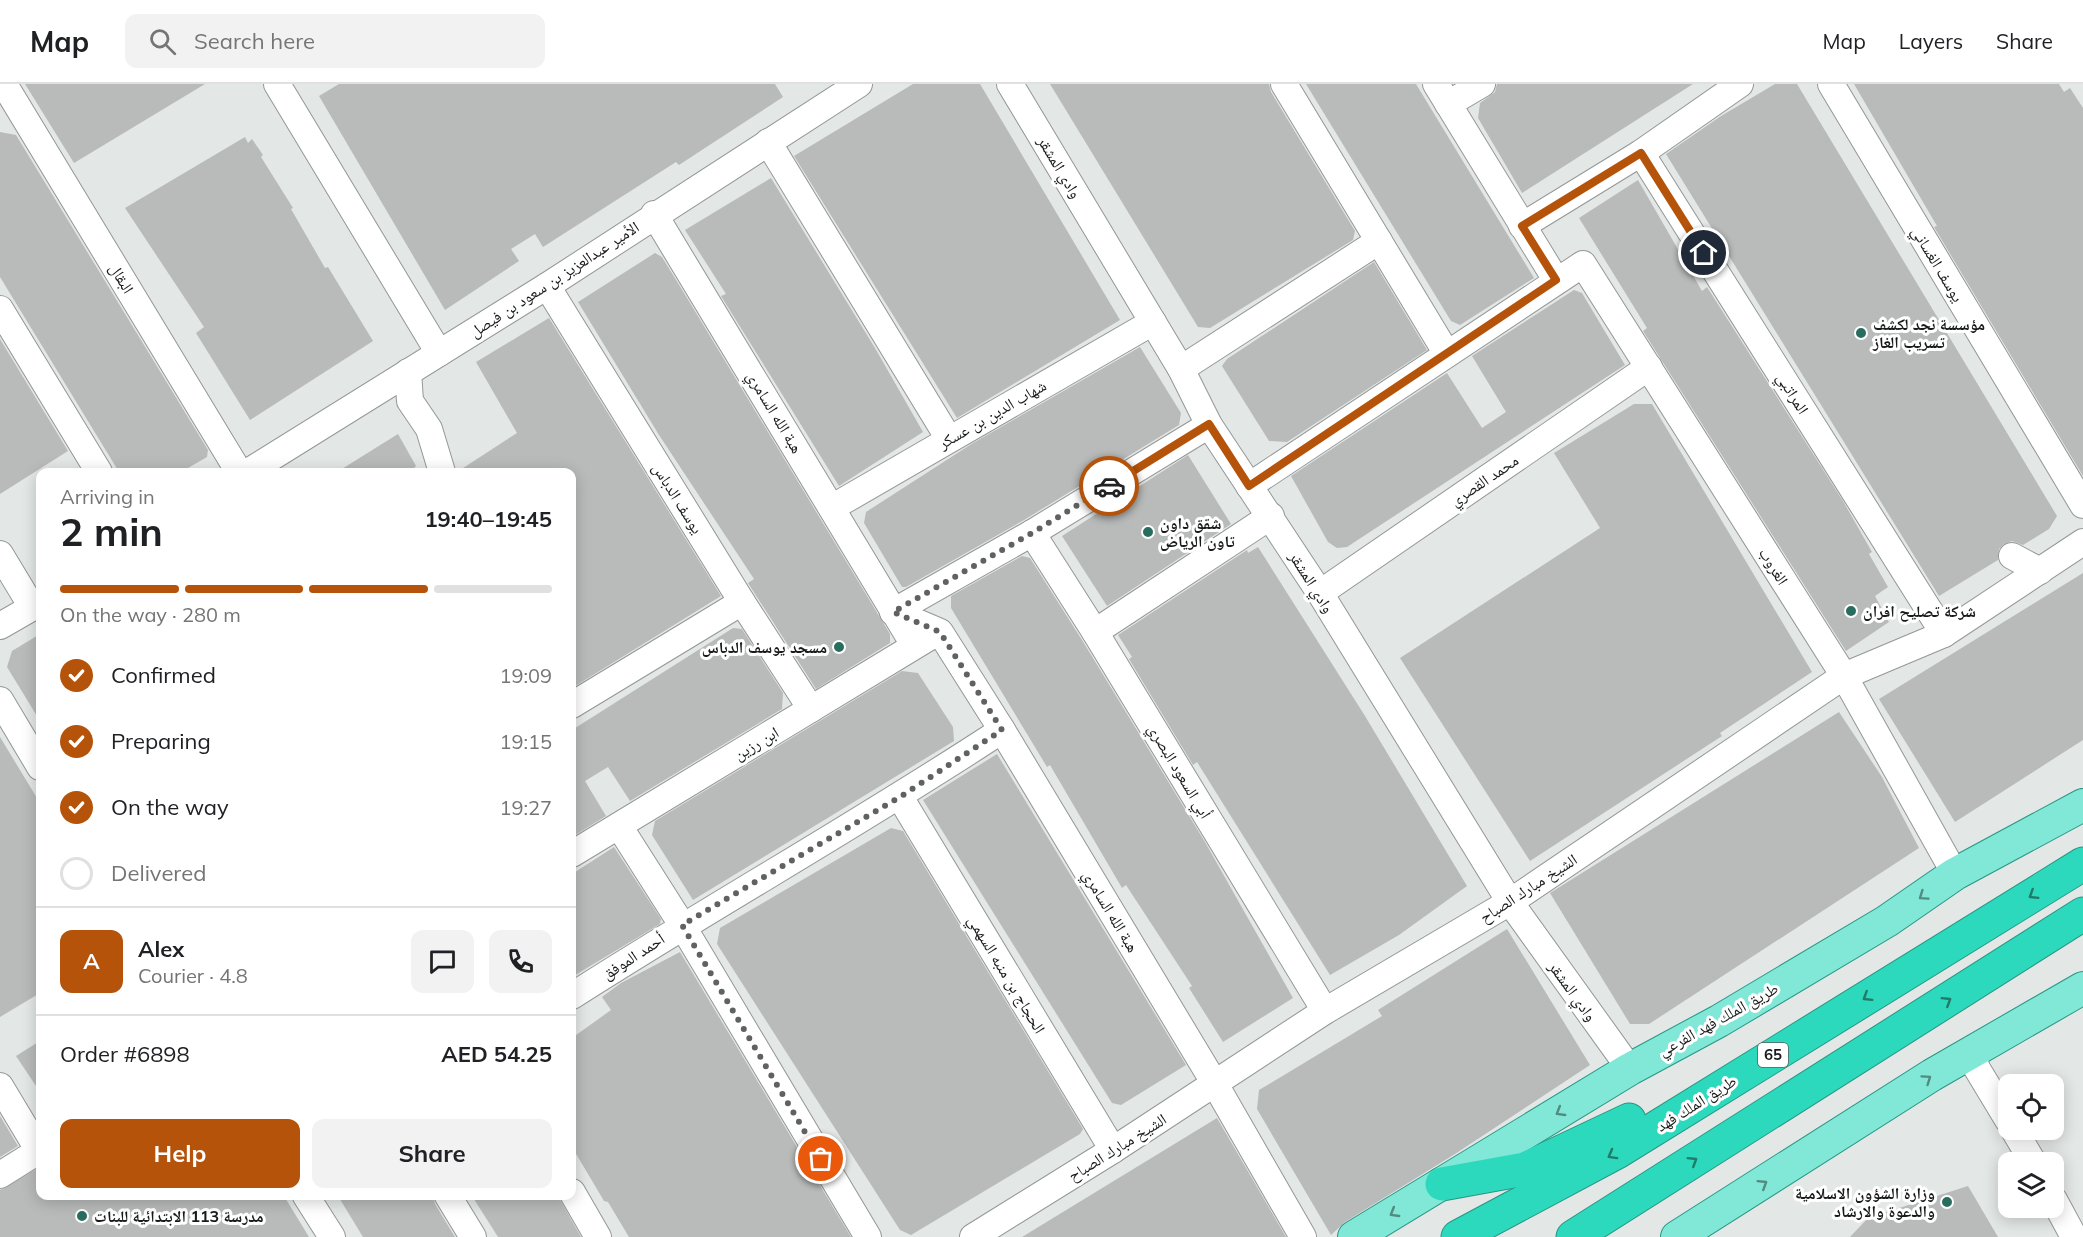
<!DOCTYPE html>
<meta charset="utf-8">
<style>
:root{--surface:#fff;--page:#f2f2f2;--text:#202124;--muted:#757577;--line:#e0e0e0;--accent:#b45309}
body{margin:0;font-family:Mulish,"Noto Naskh Arabic",sans-serif;background:var(--page);color:var(--text);height:100vh;display:flex;flex-direction:column;font-size:22px;white-space:nowrap}
*{box-sizing:border-box;margin:0}
p{font-size:20px;color:var(--muted)}
.icon{flex:none;width:33px;height:33px;fill:none;stroke:currentColor;stroke-width:2;stroke-linecap:round;stroke-linejoin:round}
.map{position:relative;flex:1;overflow:hidden}
.panel{position:absolute;left:36px;top:384px;width:540px;height:732px;display:flex;flex-direction:column;background:var(--surface);border-radius:12px;box-shadow:0 3px 15px #0003}
.panel>*{flex:none}
.tools{position:absolute;left:1998px;top:990px;display:grid;gap:12px}
.tools a{display:grid;place-items:center;width:66px;height:66px;border-radius:12px;background:var(--surface);box-shadow:0 3px 15px #0003;font-size:30px}
.pin{position:absolute;display:grid;place-items:center;width:51px;height:51px;color:#fff;margin:-26px;border:3px solid #fff;border-radius:50%;box-shadow:0 2px 6px #0007}
.courier{position:absolute;display:grid;place-items:center;width:60px;height:60px;margin:-30px;border:4px solid #b45309;border-radius:50%;background:#fff;color:#222;box-shadow:0 2px 8px #0007}
.headline em{font-style:normal;font-weight:700}
.headline div{display:flex;flex-direction:column-reverse}
.headline{display:flex;align-items:center;justify-content:space-between;height:102px;padding:0 24px}
h1{font-size:39px;font-weight:700;line-height:45px}
.bar{display:grid;grid-template-columns:repeat(4,1fr);gap:9px 6px;align-content:center;height:72px;padding:0 24px}
.bar i{height:8px;border-radius:4px;background:var(--line)}
.bar .current{background:var(--accent)}
.bar p{grid-column:span 4}
.line{display:flex;align-items:center;gap:15px;padding:0 24px;border-top:2px solid var(--line)}
.line div{flex:1}
.round{display:grid;place-items:center;flex:none;width:63px;height:63px;border-radius:12px;background:var(--page)}
ol{padding:0 24px;list-style:none}
li{display:flex;align-items:center;gap:18px;height:66px}
li p{margin-inline-start:auto}
li .icon{padding:6px;border-radius:50%;background:var(--accent);color:#fff;stroke-width:4}
li:last-child{color:var(--muted)}
li i{width:33px;height:33px;border:3px solid var(--line);border-radius:50%}
.action{display:flex;gap:12px;margin-top:auto;padding:12px 24px}
.action a{flex:1;height:69px;border-radius:12px;background:var(--accent);color:#fff;font-size:24px;font-weight:700;line-height:69px;text-align:center}
.action a+a{background:var(--page);color:var(--text)}
header{display:flex;align-items:center;gap:36px;box-sizing:border-box;height:84px;padding:0 30px;background:var(--surface);border-bottom:2px solid var(--line)}
header strong{font-size:28px}
nav{display:flex;gap:33px;margin-inline-start:auto;font-size:21px}
.search{width:420px;height:54px;background:var(--page);display:flex;align-items:center;gap:15px;box-sizing:border-box;padding:0 21px;border-radius:12px;color:var(--muted);font-size:22px}
.map>svg:first-child{display:block}
</style>
<header>
<strong>Map</strong>
<div class="search"><svg class="icon" aria-label="search" viewBox="0 0 24 24"><circle cx="10" cy="10" r="6"/><path d="M15 15l6 6"/></svg>Search here</div>
<nav><a>Map</a><a>Layers</a><a>Share</a></nav>
</header>
<div class="map">
<svg width="2083" height="1153" viewBox="0 0 2083 1153">
<rect width="100%" height="100%" fill="#e3e7e6"/>
<g fill="#b8bbba">
<polygon points="25,0 205,0 74,79"/>
<polygon points="339,0 775,0 783,13 679,81 676,78 543,163 535,150 511,165 519,177 445,226 319,12"/>
<polygon points="913,0 980,0 1120,236 957,334 794,72"/>
<polygon points="1050,0 1269,0 1271,8 1355,147 1353,156 1210,244 1198,243"/>
<polygon points="1306,0 1416,0 1534,194 1460,241 1451,237"/>
<polygon points="1497,0 1693,0 1522,109 1478,34 1480,19 1495,8"/>
<polygon points="1775,0 1797,0 2057,432 2049,445 2023,461 2012,457 2004,460 1999,465 1998,476 1939,512 1666,70 1721,32"/>
<polygon points="1854,0 2059,0 2064,8 2070,4 2083,24 2083,392 1934,143 1937,142"/>
<polygon points="0,48 16,51 208,366 207,373 181,388 119,388 0,193"/>
<polygon points="245,53 248,59 252,55 263,71 261,73 293,124 291,125 325,184 328,183 373,257 250,336 196,249 204,243 125,124"/>
<polygon points="771,94 875,264 923,348 839,402 721,212 726,210 685,146"/>
<polygon points="1638,96 1702,207 1707,203 1843,417 1872,468 1869,470 1888,503 1875,512 1889,538 1846,567 1643,247 1647,244 1579,134"/>
<polygon points="655,169 662,173 681,204 890,550 890,559 816,605 748,499 754,495 659,351 578,218"/>
<polygon points="1374,178 1427,266 1287,358 1269,357 1222,282 1227,275"/>
<polygon points="1574,206 1582,209 1625,281 1347,463 1337,464 1328,458 1291,392 1447,289 1482,344 1506,328 1472,272"/>
<polygon points="549,234 721,512 572,604 572,388 457,388 517,349 476,278"/>
<polygon points="0,255 68,367 0,410"/>
<polygon points="1140,263 1181,329 1179,341 1024,436 906,503 902,503 864,439 866,428 973,359"/>
<polygon points="1634,320 1652,320 1812,588 1720,649 1722,652 1530,777 1400,574 1600,444 1554,369"/>
<polygon points="398,350 416,382 410,388 337,388"/>
<polygon points="1188,371 1231,440 1107,522 1062,452"/>
<polygon points="1258,463 1365,632 1467,802 1399,851 1330,891 1197,678 1193,681 1129,575 1132,573 1118,551 1247,466 1248,469"/>
<polygon points="1022,472 1030,474 1082,556 1205,758 1293,914 1223,958 1189,904 1192,902 1126,801 1122,804 1050,681 1047,683 951,524 951,512"/>
<polygon points="2083,489 2083,656 1955,738 1879,615"/>
<polygon points="733,544 742,545 783,609 782,625 630,717 608,683 585,697 606,732 572,753 572,646"/>
<polygon points="40,550 40,637 7,583 12,567"/>
<polygon points="902,587 918,589 953,643 954,657 693,816 652,751 655,737"/>
<polygon points="1839,628 1882,693 1919,764 1649,940 1630,940 1550,809"/>
<polygon points="0,653 40,719 40,909 0,933"/>
<polygon points="997,670 1186,981 1121,1021 1112,1019 923,716"/>
<polygon points="891,744 903,747 1083,1045 1080,1050 911,1151 900,1146 717,860 720,844"/>
<polygon points="614,763 661,835 660,840 572,893 572,790"/>
<polygon points="1507,845 1590,981 1455,1070 1345,1138 1331,1151 1257,1025 1259,1006 1382,932 1378,926"/>
<polygon points="680,868 851,1153 629,1153 608,1118 604,1117 572,1063 572,954 611,926 602,913 621,899"/>
<polygon points="40,957 40,1008 16,972"/>
<polygon points="0,1032 18,1062 0,1073"/>
<polygon points="1217,1034 1286,1153 1022,1153"/>
<polygon points="40,1083 40,1112 284,1112 309,1153 0,1153 0,1106"/>
<polygon points="1968,1102 1998,1153 1850,1153 1868,1134"/>
<polygon points="338,1112 433,1112 435,1120 455,1153 363,1153"/>
<polygon points="472,1112 558,1112 581,1153 498,1153"/>
</g>
<g fill="none" stroke-linecap="round" stroke-linejoin="round">
<defs>
<g id="minor">
<polyline points="4,0 239,388"/>
<polyline points="277,0 439,269"/>
<polyline points="1010,0 1181,285 1209,341 1320,509 1510,818 1630,985"/>
<polyline points="1284,0 1447,270"/>
<polyline points="1436,0 1556,196"/>
<polyline points="1831,0 2083,421"/>
<polyline points="1448,20 1482,0"/>
<polyline points="768,58 949,355"/>
<polyline points="1641,69 1944,550"/>
<polyline points="654,130 914,561"/>
<polyline points="1522,142 1641,69 1740,0"/>
<polyline points="547,202 742,518 811,625"/>
<polyline points="0,225 99,388"/>
<polyline points="1181,285 1379,157"/>
<polyline points="408,288 410,317 429,345 442,388"/>
<polyline points="248,388 547,202 859,0"/>
<polyline points="1249,402 1583,180 1844,592 1955,790"/>
<polyline points="833,423 1153,238"/>
<polyline points="1032,449 1095,548 1325,927"/>
<polyline points="0,470 32,523"/>
<polyline points="2012,472 2040,487"/>
<polyline points="1320,509 1649,283"/>
<polyline points="893,528 940,548 1002,646 1215,1000 1303,1153"/>
<polyline points="893,528 1032,449 1209,341"/>
<polyline points="0,542 40,519"/>
<polyline points="1095,548 1271,432"/>
<polyline points="0,616 40,683"/>
<polyline points="572,621 742,518"/>
<polyline points="900,713 1113,1066"/>
<polyline points="619,742 682,841 868,1153"/>
<polyline points="572,770 928,554"/>
<path d="M572,912C714,821 861,739 1002,646"/>
<polyline points="1974,967 1976,983 2008,1036"/>
<polyline points="0,1002 39,1067"/>
<polyline points="2014,1046 2033,1078"/>
<polyline points="0,1091 40,1066"/>
<polyline points="572,1108 598,1153"/>
<polyline points="306,1112 332,1153"/>
<polyline points="448,1112 473,1153"/>
<polyline points="2054,1116 2074,1153"/>
<polyline points="973,1153 1113,1066 1325,927 1510,818 1844,592 1944,550 2083,458"/>
</g>
<g id="major">
<polyline points="1354,1153 1630,985 1719,937 1887,837 1955,790 2083,721"/>
<polyline points="1677,1153 1932,991 2083,904"/>
</g>
<g id="highway">
<polyline points="1442,1100 1525,1085 1629,1036"/>
<polyline points="1458,1153 1617,1068 2083,780"/>
<polyline points="1573,1153 2083,830"/>
</g>
</defs>
<use href="#minor" stroke="#939796" stroke-width="28"/>
<use href="#major" stroke="#269683" stroke-width="34"/>
<use href="#highway" stroke="#269683" stroke-width="35"/>
<use href="#minor" stroke="#fff" stroke-width="26"/>
<use href="#major" stroke="#81e8d7" stroke-width="32"/>
<use href="#highway" stroke="#2dd9bc" stroke-width="33"/>
</g>
<defs><path id="oneway-chevron" d="M-2-3.5L2.5 0L-2 3.5" fill="none" stroke-width="1.6" stroke-linecap="round" stroke-linejoin="round" transform="scale(1.5)"/></defs>
<g stroke="#227a6a">
<use href="#oneway-chevron" transform="translate(2033 811) rotate(148)"/>
<use href="#oneway-chevron" transform="translate(1867 913) rotate(148)"/>
<use href="#oneway-chevron" transform="translate(1947 917) rotate(-32)"/>
<use href="#oneway-chevron" transform="translate(1612 1071) rotate(151)"/>
<use href="#oneway-chevron" transform="translate(1693 1077) rotate(-32)"/>
</g>
<g stroke="#528b82">
<use href="#oneway-chevron" transform="translate(1923 812) rotate(145)"/>
<use href="#oneway-chevron" transform="translate(1927 995) rotate(-35)"/>
<use href="#oneway-chevron" transform="translate(1560 1028) rotate(149)"/>
<use href="#oneway-chevron" transform="translate(1763 1100) rotate(-32)"/>
<use href="#oneway-chevron" transform="translate(1394 1129) rotate(149)"/>
</g>
<g fill="none" stroke-linecap="round" stroke-linejoin="round">
<polyline stroke="#5f6261" stroke-width="6" stroke-dasharray="0 10.8" points="821,1075 682,841 900,713 1002,646 940,548 893,528 1032,449 1109,402"/>
<polyline stroke="#b45309" stroke-width="8" points="1109,402 1209,340 1249,402 1556,196 1522,142 1641,69 1704,169"/>
</g>
<g fill="#296d60" stroke="#fff" stroke-width="2">
<circle cx="1861" cy="249" r="6"/>
<circle cx="1148" cy="448" r="6"/>
<circle cx="1851" cy="527" r="6"/>
<circle cx="839" cy="563" r="6"/>
<circle cx="1947" cy="1118" r="6"/>
<circle cx="82" cy="1132" r="6"/>
</g>
<g text-anchor="middle" stroke-width="6" stroke-linejoin="round" paint-order="stroke">
<rect fill="#fff" stroke="#5d5f5e" stroke-width="1.5" x="1758" y="959" width="30" height="24" rx="4.5"/>
<g font-size="15" font-weight="bold" fill="#181a19">
<text x="1773" y="976">65</text>
</g>
<g font-size="16" fill="#181a19" stroke="#fff">
<text transform="translate(1060 83) rotate(59)" y="6">وادي المشقر</text>
<text transform="translate(1938 180) rotate(59)" y="6">يوسف الغساني</text>
<text transform="translate(122 194) rotate(59)" y="6">البقال</text>
<text transform="translate(554 195) rotate(-33)" y="6">الأمير عبدالعزيز بن سعود بن فيصل</text>
<text transform="translate(1793 309) rotate(58)" y="6">المراتبي</text>
<text transform="translate(775 328) rotate(59)" y="6">هبة الله السامري</text>
<text transform="translate(992 330) rotate(-30)" y="6">شهاب الدين بن عسكر</text>
<text transform="translate(1484 396) rotate(-34)" y="6">محمد القصري</text>
<text transform="translate(678 414) rotate(58)" y="6">يوسف الدباس</text>
<text transform="translate(1774 482) rotate(58)" y="6">الغروب</text>
<text transform="translate(1312 498) rotate(58)" y="6">وادي المشقر</text>
<text transform="translate(756 659) rotate(-31)" y="6">ابن رزين</text>
<text transform="translate(1180 687) rotate(59)" y="6">أبي السعود البصري</text>
<text transform="translate(1528 804) rotate(-33)" y="6">الشيخ مبارك الصباح</text>
<text transform="translate(1111 827) rotate(59)" y="6">هبة الله السامري</text>
<text transform="translate(633 872) rotate(-33)" y="6">أحمد الموفق</text>
<text transform="translate(1007 890) rotate(59)" y="6">الحجاج بن منبه السهمي</text>
<text transform="translate(1573 907) rotate(54)" y="6">وادي المشقر</text>
<text transform="translate(1718 935) rotate(-29)" y="6">طريق الملك فهد الفرعي</text>
<text transform="translate(1696 1019) rotate(-32)" y="6">طريق الملك فهد</text>
<text transform="translate(1117 1063) rotate(-32)" y="6">الشيخ مبارك الصباح</text>
</g>
<g font-size="16" font-weight="bold" fill="#181a19" stroke="#fff" text-anchor="start">
<text x="1873" y="246">مؤسسة نجد لكشف<tspan x="1873" dy="18">تسريب الغاز</tspan></text>
<text x="1160" y="445">شقق داون<tspan x="1160" dy="18">تاون الرياض</tspan></text>
<text x="1863" y="533">شركة تصليح افران</text>
<text x="827" y="569" text-anchor="end">مسجد يوسف الدباس</text>
<text x="1935" y="1115" text-anchor="end">وزارة الشؤون الاسلامية<tspan x="1935" dy="18">والدعوة والارشاد</tspan></text>
<text x="94" y="1138">مدرسة 113 الابتدائية للبنات</text>
</g>
</g>
</svg>
<div class="tools">
<a><svg class="icon" aria-label="locate" viewBox="0 0 24 24"><circle cx="12" cy="12" r="6"/><path d="M12 2v4M12 18v4M2 12h4M18 12h4"/></svg></a>
<a><svg class="icon" aria-label="layers" viewBox="0 0 24 24"><path d="M12 4l9 5-9 5-9-5zM3 14l9 5 9-5"/></svg></a>
</div>
<div class="pin" style="left:821px;top:1075px;background:#ea580c"><svg class="icon" aria-label="bag" viewBox="0 0 24 24"><path d="M5 8h14l-1 12H6zM9 8a3 3 0 0 1 6 0"/></svg></div>
<div class="pin" style="left:1704px;top:169px;background:#1f2937"><svg class="icon" aria-label="home" viewBox="0 0 24 24"><path d="M3 11l9-7 9 7M6 9v11h12V9"/></svg></div>
<div class="courier" style="left:1109px;top:402px"><svg class="icon" aria-label="car" viewBox="0 0 24 24"><path d="M5 17H2v-5l4-1 3-4h7l3 4 3 1v5h-3M9 17h6M6 11h13"/><circle cx="7" cy="17" r="2"/><circle cx="17" cy="17" r="2"/></svg></div>
<section class="panel">
<div class="headline"><div><h1>2 min</h1><p>Arriving in</p></div><em>19:40–19:45</em></div>
<div class="bar"><i class="current"></i><i class="current"></i><i class="current"></i><i></i><p>On the way · 280 m</p></div>
<ol>
<li><svg class="icon" aria-label="check" viewBox="0 0 24 24"><path d="M5 12l5 5 9-10"/></svg>Confirmed<p>19:09</p></li>
<li><svg class="icon" aria-label="check" viewBox="0 0 24 24"><path d="M5 12l5 5 9-10"/></svg>Preparing<p>19:15</p></li>
<li><svg class="icon" aria-label="check" viewBox="0 0 24 24"><path d="M5 12l5 5 9-10"/></svg>On the way<p>19:27</p></li>
<li><i></i>Delivered</li>
</ol>
<div class="line" style="height:108px"><b class="round" style="background:var(--accent);color:#fff">A</b><div><b>Alex</b><p>Courier · 4.8</p></div><a class="round"><svg class="icon" aria-label="chat" viewBox="0 0 24 24"><path d="M4 5h16v11H9l-5 4z"/></svg></a><a class="round"><svg class="icon" aria-label="phone" viewBox="0 0 24 24"><path d="M5 4h4l2 5-3 2q2 4 5 5l2-3 5 2v4C11 20 4 13 5 4z"/></svg></a></div>
<div class="line" style="height:78px"><div>Order #6898</div><b>AED 54.25</b></div>
<div class="action"><a>Help</a><a>Share</a></div>
</section>
</div>
